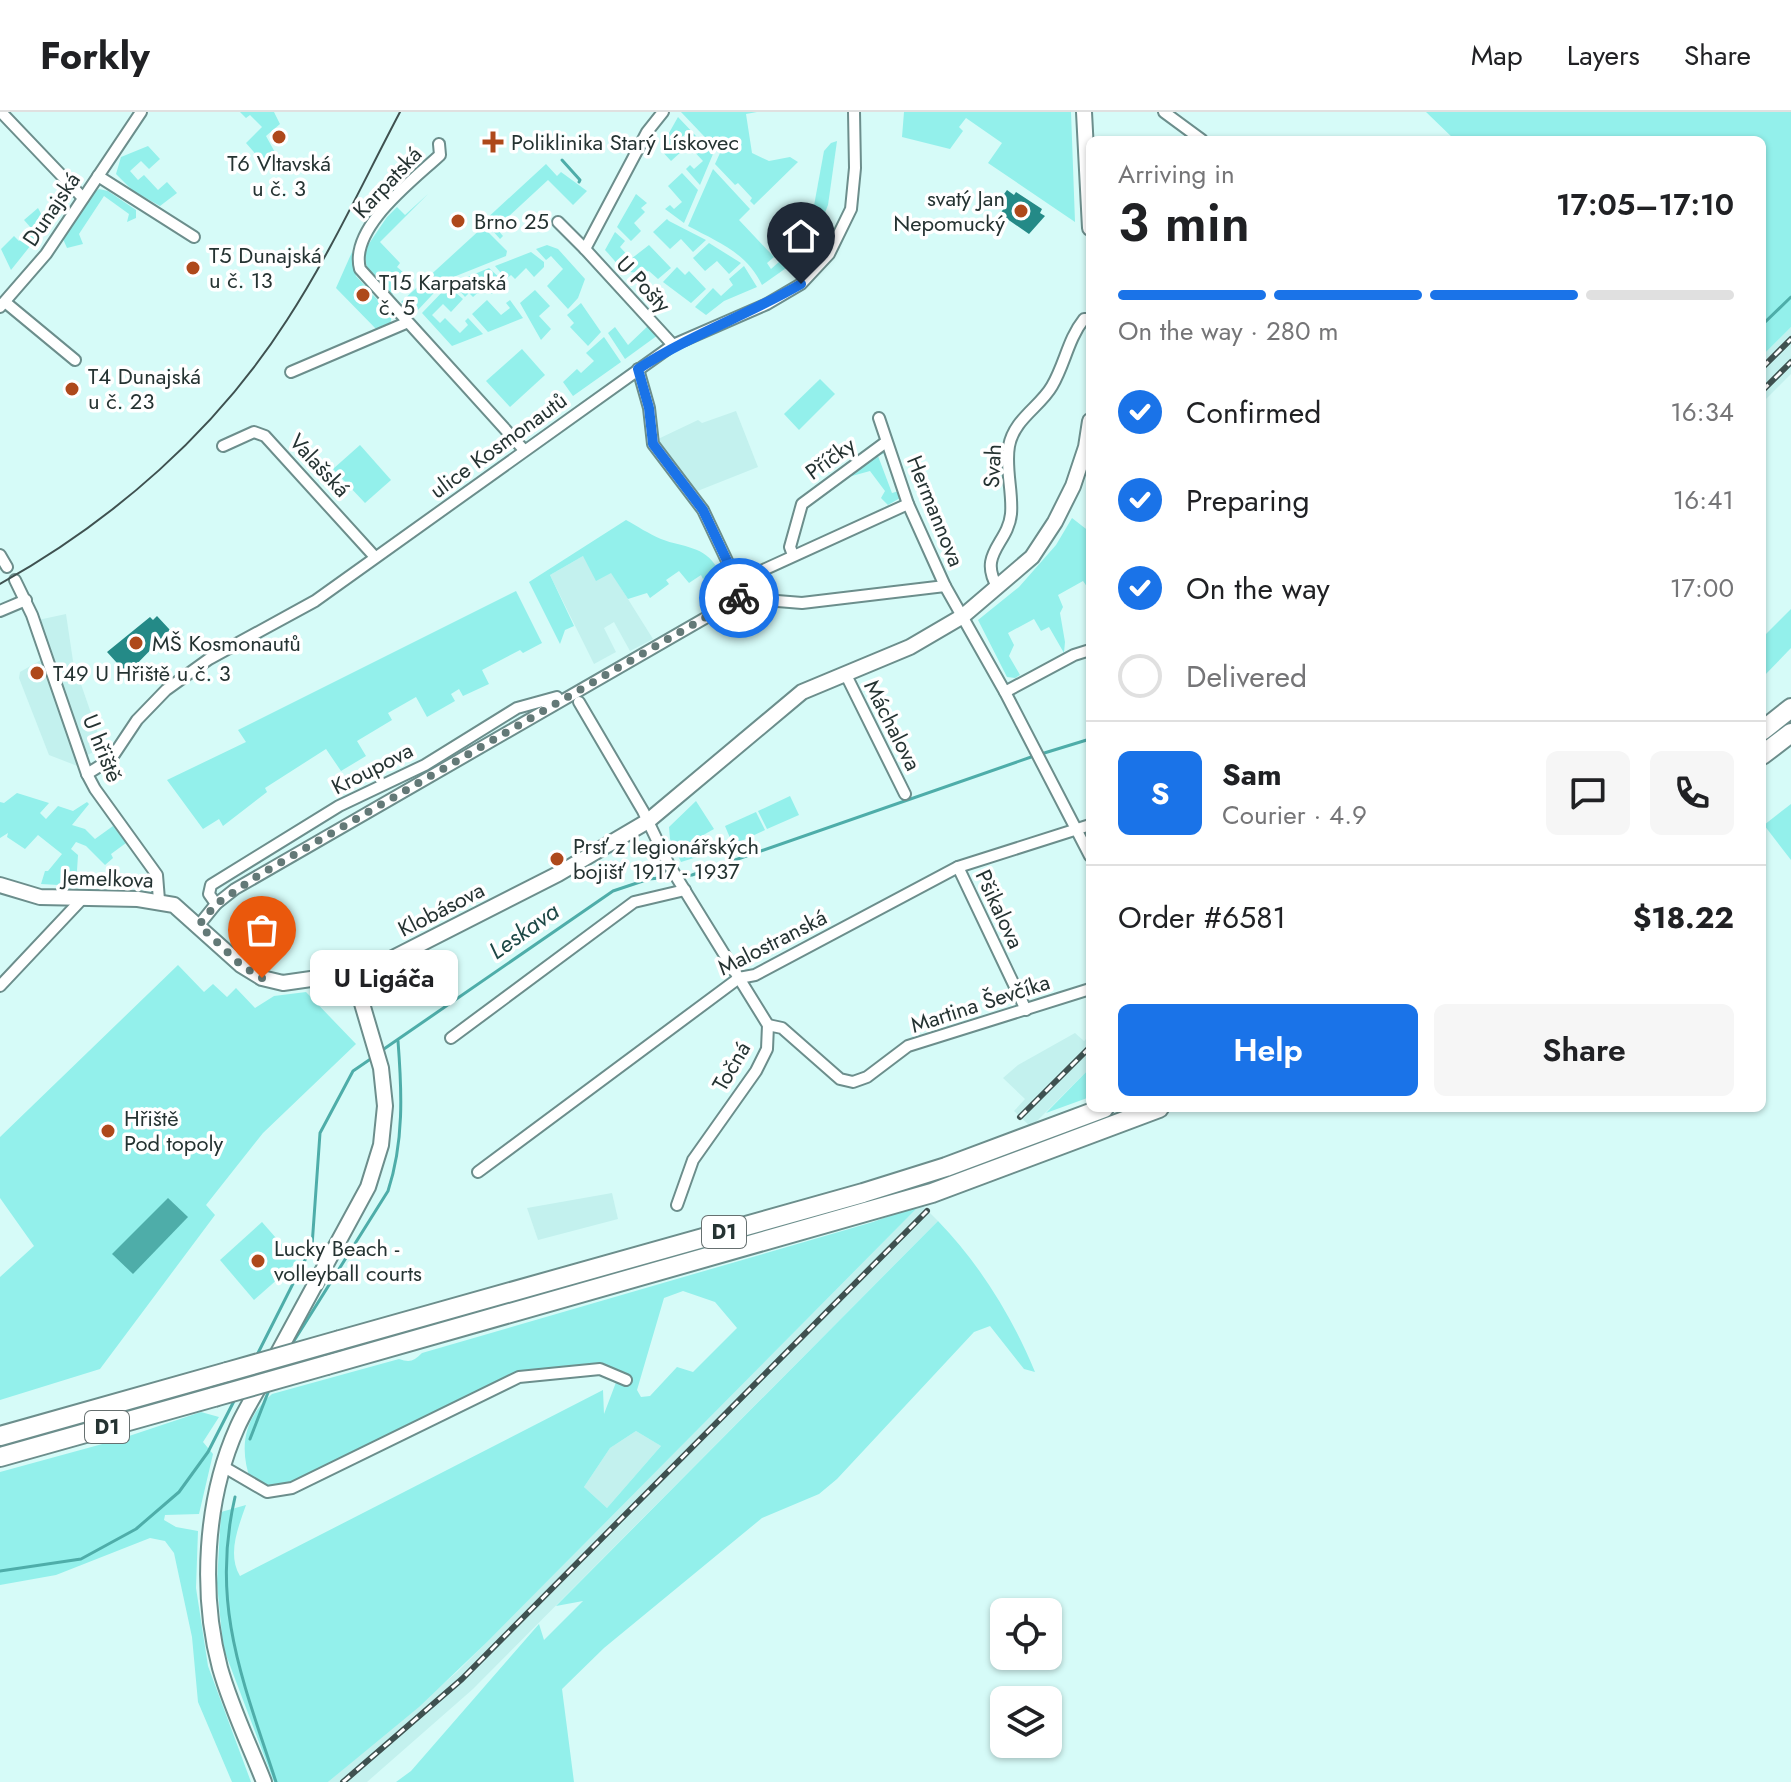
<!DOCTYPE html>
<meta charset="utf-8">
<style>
:root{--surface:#fff;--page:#f6f6f6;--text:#202124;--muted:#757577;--line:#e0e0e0;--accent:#1a73e8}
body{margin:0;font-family:Jost,sans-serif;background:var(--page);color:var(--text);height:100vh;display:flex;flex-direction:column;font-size:30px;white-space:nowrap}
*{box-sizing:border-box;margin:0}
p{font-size:26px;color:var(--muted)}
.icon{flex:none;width:44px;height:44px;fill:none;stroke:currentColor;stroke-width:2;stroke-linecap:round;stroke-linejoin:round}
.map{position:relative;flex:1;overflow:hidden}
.side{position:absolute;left:1086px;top:24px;width:680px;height:976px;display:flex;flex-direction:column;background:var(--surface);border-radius:12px;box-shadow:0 2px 6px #0004}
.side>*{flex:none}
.controls{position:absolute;left:990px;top:1486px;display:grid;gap:16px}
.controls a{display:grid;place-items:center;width:72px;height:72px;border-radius:12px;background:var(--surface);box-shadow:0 2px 6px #0004;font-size:40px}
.pin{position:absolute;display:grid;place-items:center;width:68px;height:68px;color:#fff;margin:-82px -34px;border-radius:50% 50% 50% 0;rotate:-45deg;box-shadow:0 0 8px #0007}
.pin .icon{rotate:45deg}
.courier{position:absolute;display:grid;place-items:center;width:80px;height:80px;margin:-40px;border:6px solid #1a73e8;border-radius:50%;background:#fff;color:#222;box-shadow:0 2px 10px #0007}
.bubble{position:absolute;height:56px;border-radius:12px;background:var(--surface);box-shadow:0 2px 6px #0004;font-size:26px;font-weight:600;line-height:56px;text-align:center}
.summary em{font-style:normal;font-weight:600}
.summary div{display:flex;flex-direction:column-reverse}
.summary{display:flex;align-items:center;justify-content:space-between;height:136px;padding:0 32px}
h1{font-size:52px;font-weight:600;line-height:60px}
.bar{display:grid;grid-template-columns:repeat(4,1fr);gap:12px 8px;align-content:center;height:96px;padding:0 32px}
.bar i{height:10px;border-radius:6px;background:var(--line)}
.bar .current{background:var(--accent)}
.bar p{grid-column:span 4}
.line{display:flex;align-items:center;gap:20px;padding:0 32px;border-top:2px solid var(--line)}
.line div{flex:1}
.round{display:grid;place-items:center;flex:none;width:84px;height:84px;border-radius:12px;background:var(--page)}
ol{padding:0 32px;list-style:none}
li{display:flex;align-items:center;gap:24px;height:88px}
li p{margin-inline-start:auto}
li .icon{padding:8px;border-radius:50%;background:var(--accent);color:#fff;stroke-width:4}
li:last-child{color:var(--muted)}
li i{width:44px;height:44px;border:4px solid var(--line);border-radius:50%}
.action{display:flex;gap:16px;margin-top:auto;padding:16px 32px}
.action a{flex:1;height:92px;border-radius:12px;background:var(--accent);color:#fff;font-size:32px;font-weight:600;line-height:92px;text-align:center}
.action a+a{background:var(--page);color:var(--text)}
header{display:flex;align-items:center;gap:48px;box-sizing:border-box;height:112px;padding:0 40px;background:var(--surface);border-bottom:2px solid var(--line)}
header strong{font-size:38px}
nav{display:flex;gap:44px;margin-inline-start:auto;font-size:28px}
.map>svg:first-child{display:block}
</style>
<header>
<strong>Forkly</strong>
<nav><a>Map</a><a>Layers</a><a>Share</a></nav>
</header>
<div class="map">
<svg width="1791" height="1670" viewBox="0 0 1791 1670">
<rect width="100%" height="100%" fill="#d6fbf8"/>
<g fill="#c3f1ee">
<polygon points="1791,215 1791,262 1762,291 1762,244"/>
<polygon points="736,299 758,355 695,380 659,334 658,327 698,308 702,311"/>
<polygon points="583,444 611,460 653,527 630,539 614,510 604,516 616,540 594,552 550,463"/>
<polygon points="66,502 73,549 103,636 87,643 38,508"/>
<polygon points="41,548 80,655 49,643 19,566 20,560"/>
<polygon points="1075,921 1084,929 1090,923 1090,956 1031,1015 1014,999 1025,987 1003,966 1018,953"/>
<polygon points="612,1081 618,1107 538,1128 527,1096"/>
<polygon points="921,1092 938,1109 473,1577 367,1670 328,1670 457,1560"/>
<polygon points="636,1319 661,1334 607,1396 584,1375 610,1336"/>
</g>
<g fill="#93f0eb" fill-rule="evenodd">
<polygon points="240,0 274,0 280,12 266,24 277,44 266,54 246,31 262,15 250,3 246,6"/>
<polygon points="681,0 757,0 746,2 752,41 769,49 790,45 798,50 754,93 750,89 752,86 738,71 735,73 715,52 720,41"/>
<polygon points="904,0 1071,0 1075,110 988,51 1002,31 966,6 959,15 963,19 950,37 902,25"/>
<polygon points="1426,0 1791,0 1791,215 1762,244 1762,28 1455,28"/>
<polygon points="678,5 713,42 700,73 686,57 690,53 694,57 703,49 689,34 694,29 687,21 675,31 682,39 671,49 660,37"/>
<polygon points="837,29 828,93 815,126 809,121 824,39 831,31"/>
<polygon points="148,34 160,47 149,57 141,49 130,59 138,68 144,63 158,78 167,70 177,81 160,94 133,79 116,62 121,45"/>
<polygon points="546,52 557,64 561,60 587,79 573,93 548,68 496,116 503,124 500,127 484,109"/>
<path d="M713,57L750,97L739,108L774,145L767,151L771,157L806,126L812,130L789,154L762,173C747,141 718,130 688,114Z"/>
<polygon points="682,61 698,78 684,111 665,97 670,93 674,97 682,90 668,74"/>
<polygon points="99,77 108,79 136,98 136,106 127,110 129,102 104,84 79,122 83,132 67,136 63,127 92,82"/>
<polygon points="428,82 380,130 400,151 397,155 404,161 400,166 401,175 392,182 367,156 364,139 387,105 397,95 405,103"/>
<polygon points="636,82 647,91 641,96 645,100 634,111 641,119 631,129 617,115"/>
<polygon points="38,96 47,113 11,158 1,137 14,124 19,129 32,117 24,108"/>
<polygon points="667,107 669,109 706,128 693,140 681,127 670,137 653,120"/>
<polygon points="483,115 507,139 506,144 446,168 417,199 401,190"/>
<path d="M615,120L625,129L620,135L631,147L649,133L671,156L658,167L649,159C623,164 622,156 605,138Z"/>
<polygon points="709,131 741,151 729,162 717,149 705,159 693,146"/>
<polygon points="547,133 558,137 585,167 578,186 568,197 547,174 563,157 551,144 546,148 536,137"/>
<polygon points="352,140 356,164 366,175 358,183 363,189 371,181 392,202 390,214 378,219 336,176"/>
<polygon points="531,140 544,150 544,155 534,165 526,156 515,167 511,163 506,167 495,154"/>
<polygon points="744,154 757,175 724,189 706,203 695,195 713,176 721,184 733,173 729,167"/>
<polygon points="677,155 685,163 689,159 706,177 691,191 663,170"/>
<polygon points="489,156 503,169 492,182 485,174 473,185 469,181 465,185 453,171"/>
<polygon points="448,174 463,187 451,200 443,192 432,203 440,211 445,206 460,221 468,213 465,209 468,206 483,222 452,234 422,201"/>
<polygon points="535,178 550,194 539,204 551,217 541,228 520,191"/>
<polygon points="487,188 501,203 510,196 506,191 510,188 523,206 488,220 472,202"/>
<polygon points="581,191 601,220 588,234 570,215 574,211 567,203"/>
<polygon points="649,213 658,223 625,247 608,221 615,215 628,233"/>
<polygon points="604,225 621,250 573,284 563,270 577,257 581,261 594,249 586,241"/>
<polygon points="522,237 545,263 510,295 486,269"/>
<polygon points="820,267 835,282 799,318 784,302"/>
<polygon points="360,333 391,368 365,391 333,357"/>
<polygon points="880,339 885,341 878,344 892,381 899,379 900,386 888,393 881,386 885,379 870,359 841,367"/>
<polygon points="1072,406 1090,420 1090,479 1083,469 1058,483 1063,495 1060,501 1065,530 1064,541 1049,515 1041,519 1034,507 1008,521 1014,533 1009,544 1020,563 1015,566 1007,565 978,508 1019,475 1056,433"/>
<path d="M626,408C637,414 649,422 661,427C684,436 704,433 718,457L703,467L701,463L689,471L679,459L666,468L669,472L650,486L647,481L628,487L611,461L596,469L583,444L550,463L574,514L565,518L560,532L529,470Z"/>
<polygon points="516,479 542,531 523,541 520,538 482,558 489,572 463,584 459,577 451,582 455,589 427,605 416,585 388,601 392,608 357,629 366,644 341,659 326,637 265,676 267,680 223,714 219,707 203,717 167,668 246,630 238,618"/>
<polygon points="1791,497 1791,536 1762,566 1762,526"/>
<polygon points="17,681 49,691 40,701 46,707 58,694 73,699 87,690 89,692 72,713 85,717 95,727 113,714 126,731 111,742 113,746 105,753 86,734 76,730 71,737 78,743 76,774 41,772 45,759 48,759 62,742 38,723 25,737 7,725 8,721 0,726 0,690 4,691"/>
<polygon points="790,684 799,703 767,717 758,699"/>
<polygon points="696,689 714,717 698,726 707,742 681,750 670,727 669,715"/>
<polygon points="1791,692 1791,748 1764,713"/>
<polygon points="756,700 765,718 733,733 725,714"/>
<polygon points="178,853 204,880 213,872 227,885 236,876 255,896 274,884 306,880 356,932 263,1021 206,1093 215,1103 100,1257 0,1288 0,1165 34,1134 0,1086 0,1025"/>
<polygon points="1090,956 1090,985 1046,1001"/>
<path d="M921,1092L487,1530L419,1595L328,1670H274L223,1535L217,1471L221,1400L246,1393C238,1416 227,1442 240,1464L603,1278L604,1302L618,1265L599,1257L519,1265L292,1376L267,1380L251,1370C239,1336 243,1307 272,1282L399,1247C410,1251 414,1249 422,1241L873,1110ZM683,1179L715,1190L737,1216L693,1260L677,1255L650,1284L641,1285L637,1278L664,1186ZM636,1319L661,1334L607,1396L584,1375L610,1336Z"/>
<path d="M938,1109C979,1151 1013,1206 1035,1260L1024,1257L990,1214L974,1220L837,1367L819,1382L762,1406L604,1536L562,1577L574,1670H396L411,1659L539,1512L544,1528L583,1489L556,1494Z"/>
<polygon points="262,1110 297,1150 254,1188 220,1148"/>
<polygon points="201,1300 219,1305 203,1330 213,1342 199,1402 165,1403 164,1408 176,1415 198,1419 196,1476 208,1554 251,1670 232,1670 198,1590 192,1525 174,1441 165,1429 150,1426 56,1463 0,1473 0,1360 117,1328"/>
</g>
<polygon fill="#4eada9" points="168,1086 188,1105 133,1162 112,1142"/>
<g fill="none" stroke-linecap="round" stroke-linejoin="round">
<g stroke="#4eada9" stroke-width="3">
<polyline points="562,48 580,68 579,70"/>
<polyline points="1762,213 1791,185"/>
<polyline points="1041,642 1090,627"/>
<polyline points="381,939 613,779 649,767 692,763 1034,644"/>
<path d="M292,1232L388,1079C404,1030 402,980 398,929"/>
<polyline points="257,1243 312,1134 320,1021 353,959 372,946"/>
<polyline points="250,1327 269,1278"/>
<path d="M235,1385C210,1493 243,1569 276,1670"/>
<polyline points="0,1459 81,1447 136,1417 179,1380 208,1340 234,1289"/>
</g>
</g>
<g fill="#248a87">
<polygon points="1007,78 1014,83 1016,80 1042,97 1040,101 1045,104 1029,122 1000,102 1006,93 999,89"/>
<polygon points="157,504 170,518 127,562 107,540 150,505 153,508"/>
</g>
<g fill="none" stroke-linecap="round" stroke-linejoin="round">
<defs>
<g id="street">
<polyline points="1,0 83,86"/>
<polyline points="663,0 647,20 585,137 673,233"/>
<polyline points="1164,0 1202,28"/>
<path d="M439,32L440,43C412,69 349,116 360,157L524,338"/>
<polyline points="98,64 194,125"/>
<polyline points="558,110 585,137"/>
<polyline points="5,190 75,248"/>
<polyline points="0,195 46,142 141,0"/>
<polyline points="638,257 649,296 653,332 703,398 737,470 740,486"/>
<polyline points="291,260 406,211"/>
<polyline points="879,306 908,392 945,474 1005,580 1090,744"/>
<polyline points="223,334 254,320 265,324 375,445"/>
<polyline points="0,443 7,455"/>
<polyline points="793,443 790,435 802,392 886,330"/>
<polyline points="15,468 32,503 87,662 95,677 157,763 159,788"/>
<polyline points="737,470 908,392"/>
<path d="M998,476C977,442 1008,432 1011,402C1013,380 1005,356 1009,334C1014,307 1040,295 1052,274C1065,252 1068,227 1084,207H1090"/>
<polyline points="0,499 26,488"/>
<polyline points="845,561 905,682"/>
<polyline points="1005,580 1074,543 1090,538"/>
<polyline points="579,590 643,699 669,753 768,913 767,937 756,959 693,1048 677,1093"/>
<polyline points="87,662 111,647 137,608 166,578 209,547 315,489 673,233 767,192 801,172 829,142 851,97 855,56 854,0"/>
<polyline points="958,755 1026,898"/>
<polyline points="216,792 209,782 211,773 339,694 425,653 517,596 557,585"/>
<polyline points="199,813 216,792 235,777 740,486 802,491 945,474"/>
<polyline points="0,874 82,787"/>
<polyline points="768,913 782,916 840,967 853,970 867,965 908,934 1090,877"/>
<polyline points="451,926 634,790 685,778"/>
<polyline points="478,1060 739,866 755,863 958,755 1090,713"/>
<polyline points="224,1355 267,1380 292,1376 519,1265 600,1257 626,1268"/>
</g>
<g id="secondary">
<polyline points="1084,0 1090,116"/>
<polyline points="0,773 40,785 138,787 174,793 241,853 262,866 283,871 353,861 389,848 558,762 648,709 802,580 910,535 963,504 1032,445 1055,410 1073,374 1086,335 1090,309"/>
<polyline points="273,1250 368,1075 381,1033 385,994 381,956 353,861"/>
<path d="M263,1268C254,1284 244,1300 237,1316C205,1388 200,1481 220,1556C231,1595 249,1632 264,1670"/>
</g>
<g id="highway">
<polyline points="1762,619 1791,596"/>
<polyline points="1762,643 1791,621"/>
<polyline points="340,1228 863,1081 946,1055 1104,996"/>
<polyline points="327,1253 932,1081 1159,996"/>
<polyline points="0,1324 227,1260"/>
<polyline points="0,1345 214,1285"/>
</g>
</defs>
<use href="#street" stroke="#6c8e8c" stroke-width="14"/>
<use href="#secondary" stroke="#6c8e8c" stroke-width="18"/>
<use href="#highway" stroke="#6c8e8c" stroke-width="22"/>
<use href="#street" stroke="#fff" stroke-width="10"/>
<use href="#secondary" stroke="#fff" stroke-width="14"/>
<use href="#highway" stroke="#fff" stroke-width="18"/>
<path stroke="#3f5150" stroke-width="2" d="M0,472C114,408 216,319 287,208C330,142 363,70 400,0"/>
<defs>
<g id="rail">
<polyline points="1762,256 1791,227"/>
<polyline points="1762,279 1791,250"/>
<polyline points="1020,1005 1090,935"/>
<polyline points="343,1670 462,1567 927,1099"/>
</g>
</defs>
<use href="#rail" stroke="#3f5150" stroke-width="6"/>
<use href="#rail" stroke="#fff" stroke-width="3" stroke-dasharray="9" stroke-linecap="butt"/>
<defs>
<g id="highway-bridge">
<polyline points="227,1260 340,1228"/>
<polyline points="214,1285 327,1253"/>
</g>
</defs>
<use href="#highway-bridge" stroke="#6c8e8c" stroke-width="22" stroke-linecap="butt"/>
<use href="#highway-bridge" stroke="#fff" stroke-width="18"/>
</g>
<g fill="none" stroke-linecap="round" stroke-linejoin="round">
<polyline stroke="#637977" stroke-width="8" stroke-dasharray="0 14.4" points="262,866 241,853 199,813 216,792 259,763 739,486"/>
<path stroke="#1a73e8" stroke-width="10" d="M739,486L737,470L703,398L653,332L649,296L638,257C690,223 748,203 801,172"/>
</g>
<g fill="#ae491b" stroke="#fff" stroke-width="3">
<circle cx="279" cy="25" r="8"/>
<path d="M489 18h8v8h8v8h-8v8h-8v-8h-8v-8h8z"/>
<circle cx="1021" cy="99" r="8"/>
<circle cx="458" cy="109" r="8"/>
<circle cx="193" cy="156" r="8"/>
<circle cx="363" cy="183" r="8"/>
<circle cx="72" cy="277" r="8"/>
<circle cx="136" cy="531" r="8"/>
<circle cx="37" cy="561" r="8"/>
<circle cx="557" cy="747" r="8"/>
<circle cx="108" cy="1019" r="8"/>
<circle cx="258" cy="1149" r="8"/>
</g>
<g text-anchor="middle" stroke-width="7" stroke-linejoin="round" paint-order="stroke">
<g fill="#fff" stroke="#667070" stroke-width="2">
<rect x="702" y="1104" width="44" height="32" rx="6"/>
<rect x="85" y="1299" width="44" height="32" rx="6"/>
</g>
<g font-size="20" font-weight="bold" fill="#253332">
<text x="724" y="1127">D1</text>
<text x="107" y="1322">D1</text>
</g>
<g font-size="22" fill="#253332" stroke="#fff" text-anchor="start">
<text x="511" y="38">Poliklinika Starý Lískovec</text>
<text x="279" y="59" text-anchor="middle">T6 Vltavská<tspan x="279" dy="25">u č. 3</tspan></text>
<text x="1005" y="94" text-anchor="end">svatý Jan<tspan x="1005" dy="25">Nepomucký</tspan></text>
<text x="474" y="117">Brno 25</text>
<text x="209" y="151">T5 Dunajská<tspan x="209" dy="25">u č. 13</tspan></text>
<text x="379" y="178">T15 Karpatská<tspan x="379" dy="25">č. 5</tspan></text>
<text x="88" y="272">T4 Dunajská<tspan x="88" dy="25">u č. 23</tspan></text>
<text x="152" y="539">MŠ Kosmonautů</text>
<text x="53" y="569">T49 U Hřiště u č. 3</text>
<text x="573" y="742">Prsť z legionářských<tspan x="573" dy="25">bojišť 1917 - 1937</tspan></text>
<text x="124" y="1014">Hřiště<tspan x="124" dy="25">Pod topoly</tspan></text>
<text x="274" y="1144">Lucky Beach -<tspan x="274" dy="25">volleyball courts</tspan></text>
</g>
<g font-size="22" fill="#253332" stroke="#fff">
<text transform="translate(387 70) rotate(-47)" y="8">Karpatská</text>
<text transform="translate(51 97) rotate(-56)" y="8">Dunajská</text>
<text transform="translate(644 172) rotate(47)" y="8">U Pošty</text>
<text transform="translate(498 333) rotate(-36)" y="8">ulice Kosmonautů</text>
<text transform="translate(830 346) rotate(-36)" y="8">Příčky</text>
<text transform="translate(320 353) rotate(47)" y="8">Valašská</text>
<text transform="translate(992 354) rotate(-87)" y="8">Svah</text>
<text transform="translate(936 399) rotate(68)" y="8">Hermannova</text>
<text transform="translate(893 613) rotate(63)" y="8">Máchalova</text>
<text transform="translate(103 636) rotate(68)" y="8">U hřiště</text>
<text transform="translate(372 656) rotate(-27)" y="8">Kroupova</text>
<text transform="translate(108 766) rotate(2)" y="8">Jemelkova</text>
<text transform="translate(441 797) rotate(-27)" y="8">Klobásova</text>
<text transform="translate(1000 797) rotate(65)" y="8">Pšikalova</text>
<text transform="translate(772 830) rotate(-27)" y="8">Malostranská</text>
<text transform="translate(980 891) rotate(-18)" y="8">Martina Ševčíka</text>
<text transform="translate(731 954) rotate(-60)" y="8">Točná</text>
</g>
<g font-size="24" font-style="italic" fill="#1d4846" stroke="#fff">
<text transform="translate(524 819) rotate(-35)" y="8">Leskava</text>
</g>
</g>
</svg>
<div class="controls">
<a><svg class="icon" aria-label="locate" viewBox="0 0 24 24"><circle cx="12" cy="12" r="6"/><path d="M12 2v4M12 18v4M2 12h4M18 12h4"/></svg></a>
<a><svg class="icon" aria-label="layers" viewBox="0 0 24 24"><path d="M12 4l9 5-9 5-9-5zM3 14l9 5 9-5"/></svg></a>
</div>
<div class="pin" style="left:262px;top:866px;background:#ea580c"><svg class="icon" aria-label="bag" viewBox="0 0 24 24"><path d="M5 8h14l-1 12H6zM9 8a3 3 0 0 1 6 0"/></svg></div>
<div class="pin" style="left:801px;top:172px;background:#1f2937"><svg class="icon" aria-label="home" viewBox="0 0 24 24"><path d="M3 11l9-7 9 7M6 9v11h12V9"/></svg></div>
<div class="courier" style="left:739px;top:486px"><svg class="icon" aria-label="bike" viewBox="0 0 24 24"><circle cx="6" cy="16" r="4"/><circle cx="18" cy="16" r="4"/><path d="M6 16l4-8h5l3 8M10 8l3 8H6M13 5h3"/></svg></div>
<div class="bubble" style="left:310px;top:838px;width:148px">U Ligáča</div>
<section class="side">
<div class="summary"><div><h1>3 min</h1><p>Arriving in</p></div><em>17:05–17:10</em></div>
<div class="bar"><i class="current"></i><i class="current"></i><i class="current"></i><i></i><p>On the way · 280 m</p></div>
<ol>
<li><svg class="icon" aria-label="check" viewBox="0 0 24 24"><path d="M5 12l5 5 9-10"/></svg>Confirmed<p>16:34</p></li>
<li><svg class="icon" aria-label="check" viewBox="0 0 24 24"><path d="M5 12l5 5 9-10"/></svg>Preparing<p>16:41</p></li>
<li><svg class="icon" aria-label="check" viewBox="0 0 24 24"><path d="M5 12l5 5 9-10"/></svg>On the way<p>17:00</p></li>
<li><i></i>Delivered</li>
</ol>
<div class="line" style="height:144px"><b class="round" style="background:var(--accent);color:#fff">S</b><div><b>Sam</b><p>Courier · 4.9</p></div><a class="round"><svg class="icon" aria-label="chat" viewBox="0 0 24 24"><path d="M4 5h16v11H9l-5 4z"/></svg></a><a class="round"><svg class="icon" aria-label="phone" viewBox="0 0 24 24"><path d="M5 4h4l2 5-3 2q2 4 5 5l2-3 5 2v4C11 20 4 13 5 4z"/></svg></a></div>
<div class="line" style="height:104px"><div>Order #6581</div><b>$18.22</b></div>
<div class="action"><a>Help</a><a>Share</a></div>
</section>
</div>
